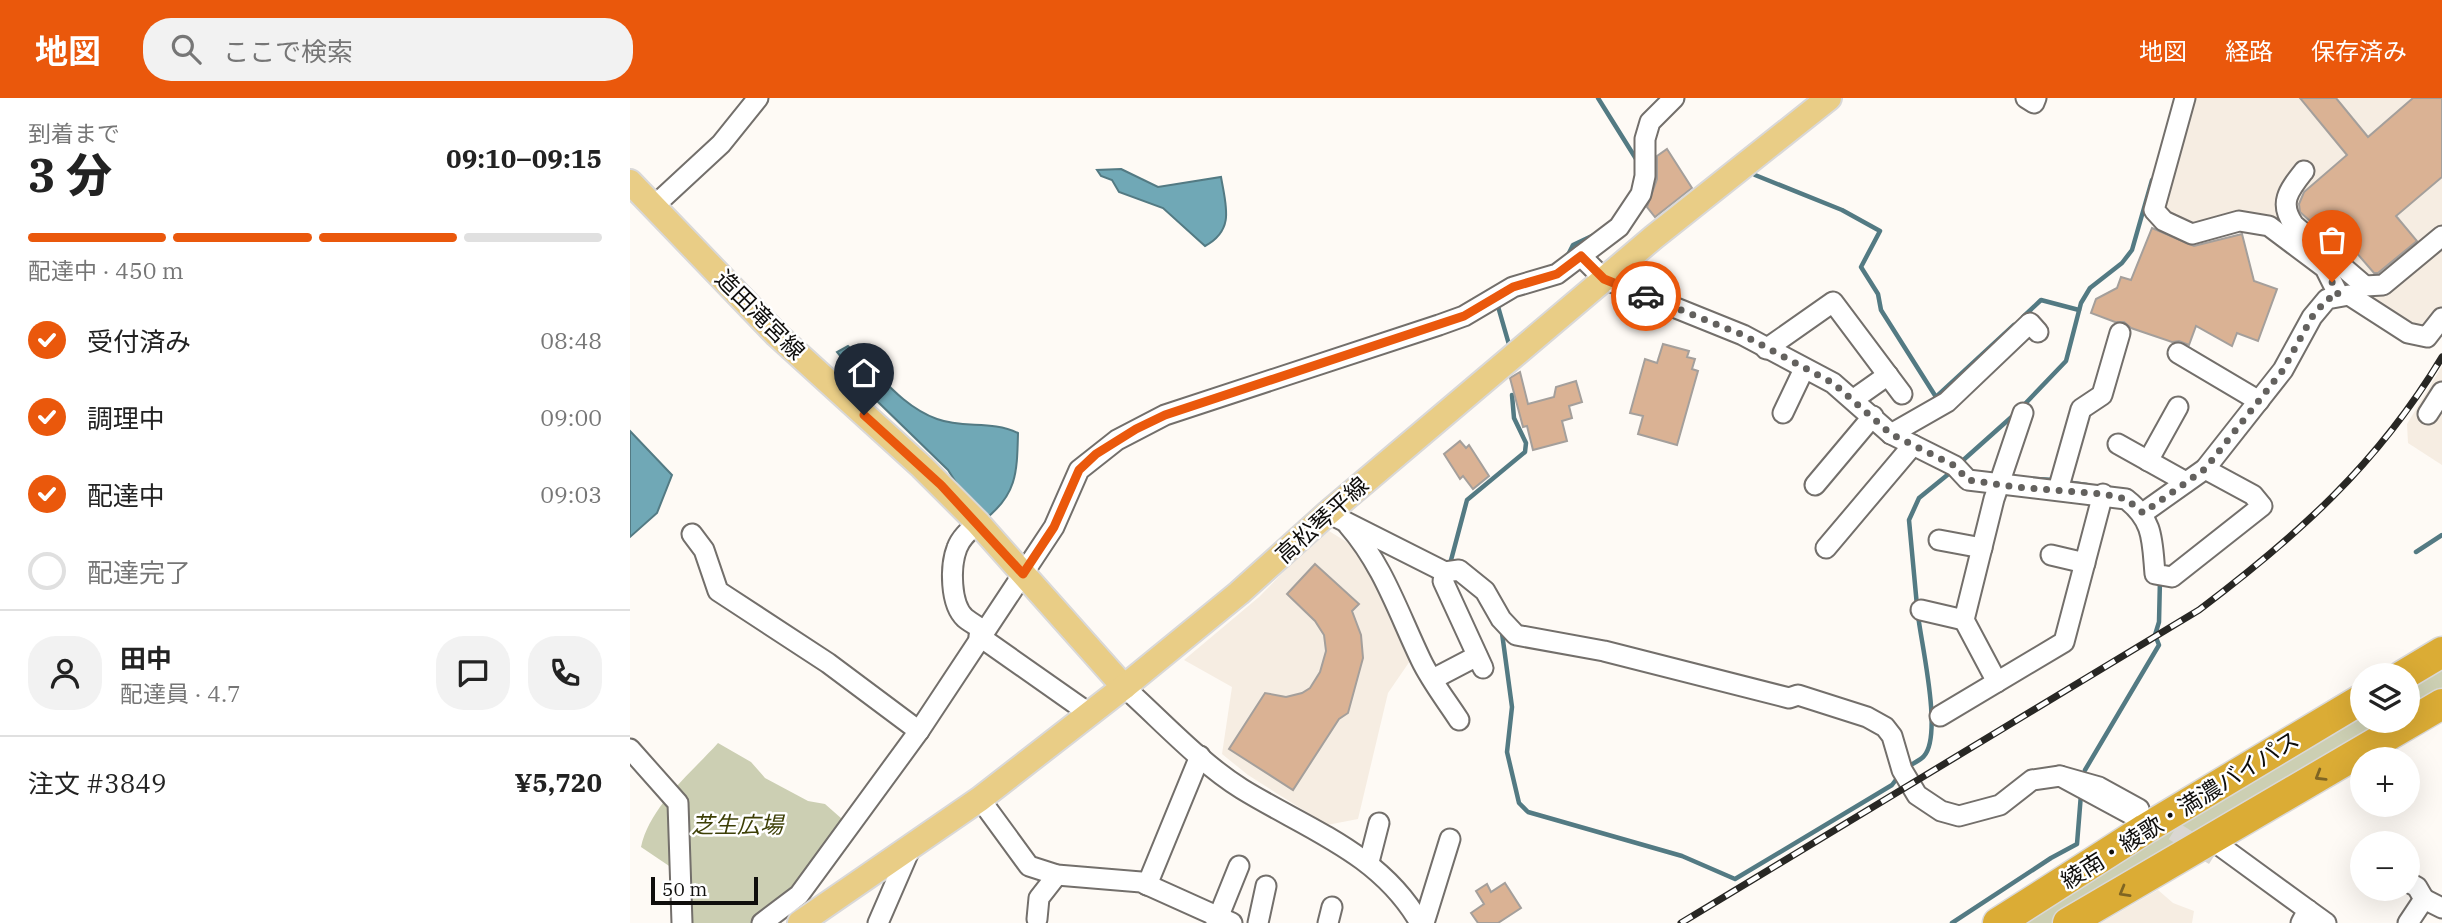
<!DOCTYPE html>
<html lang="ja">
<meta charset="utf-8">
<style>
:root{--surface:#fff;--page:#f2f2f2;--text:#222;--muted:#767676;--line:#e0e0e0;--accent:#ea580c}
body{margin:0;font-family:"IBM Plex Serif","Noto Sans JP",serif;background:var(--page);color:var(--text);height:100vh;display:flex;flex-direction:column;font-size:26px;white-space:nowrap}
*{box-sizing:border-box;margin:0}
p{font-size:23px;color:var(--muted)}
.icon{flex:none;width:38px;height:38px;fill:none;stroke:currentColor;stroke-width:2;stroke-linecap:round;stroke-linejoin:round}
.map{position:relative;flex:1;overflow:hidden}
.sheet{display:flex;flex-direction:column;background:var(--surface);width:630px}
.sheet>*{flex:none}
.fabs{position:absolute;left:1720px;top:565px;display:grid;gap:14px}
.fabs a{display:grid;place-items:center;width:70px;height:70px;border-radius:50%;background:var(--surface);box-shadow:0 7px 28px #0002;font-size:35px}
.scale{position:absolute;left:21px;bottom:18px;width:107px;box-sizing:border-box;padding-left:7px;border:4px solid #0f0e0c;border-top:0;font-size:19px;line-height:24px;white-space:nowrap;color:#0f0e0c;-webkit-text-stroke:5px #fff;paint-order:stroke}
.pin{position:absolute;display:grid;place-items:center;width:60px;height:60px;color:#fff;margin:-72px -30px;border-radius:50% 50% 50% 0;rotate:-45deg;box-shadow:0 0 7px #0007}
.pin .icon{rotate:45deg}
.courier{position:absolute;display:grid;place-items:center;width:70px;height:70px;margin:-35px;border:5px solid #ea580c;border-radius:50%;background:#fff;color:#222;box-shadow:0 2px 9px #0007}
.summary em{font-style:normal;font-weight:800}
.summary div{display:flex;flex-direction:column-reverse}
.summary{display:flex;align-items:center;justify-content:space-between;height:119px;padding:0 28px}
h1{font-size:46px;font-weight:800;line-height:52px}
.bar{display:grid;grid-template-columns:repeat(4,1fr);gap:10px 7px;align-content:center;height:84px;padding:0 28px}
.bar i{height:9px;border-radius:5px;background:var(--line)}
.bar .active{background:var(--accent)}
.bar p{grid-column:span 4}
.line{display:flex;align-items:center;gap:18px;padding:0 28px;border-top:2px solid var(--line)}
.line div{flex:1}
.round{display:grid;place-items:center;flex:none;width:74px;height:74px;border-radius:28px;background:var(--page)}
ol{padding:0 28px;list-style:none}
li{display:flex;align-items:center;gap:21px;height:77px}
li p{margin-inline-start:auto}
li .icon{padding:7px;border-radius:50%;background:var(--accent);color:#fff;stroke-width:4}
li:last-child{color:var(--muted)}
li i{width:38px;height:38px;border:4px solid var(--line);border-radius:50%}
header{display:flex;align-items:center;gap:42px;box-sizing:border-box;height:98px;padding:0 35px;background:var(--accent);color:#fff}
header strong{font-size:33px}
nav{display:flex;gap:38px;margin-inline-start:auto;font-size:24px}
.search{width:490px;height:63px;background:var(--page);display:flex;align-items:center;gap:18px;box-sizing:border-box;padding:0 24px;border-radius:28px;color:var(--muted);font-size:26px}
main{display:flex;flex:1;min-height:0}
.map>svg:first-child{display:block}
</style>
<header>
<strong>地図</strong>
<div class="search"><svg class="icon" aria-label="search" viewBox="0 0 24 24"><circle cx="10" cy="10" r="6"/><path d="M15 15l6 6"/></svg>ここで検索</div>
<nav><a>地図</a><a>経路</a><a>保存済み</a></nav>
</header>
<main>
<section class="sheet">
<div class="summary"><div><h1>3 分</h1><p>到着まで</p></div><em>09:10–09:15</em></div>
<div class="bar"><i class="active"></i><i class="active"></i><i class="active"></i><i></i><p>配達中 · 450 m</p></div>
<ol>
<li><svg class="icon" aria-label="check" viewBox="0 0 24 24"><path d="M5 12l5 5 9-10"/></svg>受付済み<p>08:48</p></li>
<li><svg class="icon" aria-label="check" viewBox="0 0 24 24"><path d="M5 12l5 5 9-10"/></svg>調理中<p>09:00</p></li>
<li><svg class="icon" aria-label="check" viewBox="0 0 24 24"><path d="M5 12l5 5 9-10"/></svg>配達中<p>09:03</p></li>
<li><i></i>配達完了</li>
</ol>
<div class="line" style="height:126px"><a class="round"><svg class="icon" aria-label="person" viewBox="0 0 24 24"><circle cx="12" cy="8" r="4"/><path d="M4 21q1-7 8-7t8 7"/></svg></a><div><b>田中</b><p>配達員 · 4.7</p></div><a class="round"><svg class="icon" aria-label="chat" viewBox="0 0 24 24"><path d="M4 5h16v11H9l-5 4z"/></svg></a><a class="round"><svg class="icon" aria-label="phone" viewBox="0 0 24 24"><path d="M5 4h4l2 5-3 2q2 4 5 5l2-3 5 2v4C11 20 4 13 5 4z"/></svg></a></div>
<div class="line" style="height:91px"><div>注文 #3849</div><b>¥5,720</b></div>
</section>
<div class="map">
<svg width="1812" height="825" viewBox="0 0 1812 825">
<rect width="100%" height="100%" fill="#fefaf5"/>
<g fill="#f6ede2">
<polygon points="1560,0 1812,0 1812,208 1807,219 1798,226 1782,228 1719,189 1643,125 1562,132 1533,111"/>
<polygon points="1812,268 1812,367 1778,345 1777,326"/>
<polygon points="699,433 728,451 746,482 782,560 758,595 728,721 697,727 618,677 592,656 602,589 554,562 629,499 676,451"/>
<polygon points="1528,792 1543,805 1564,813 1562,825 1471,825"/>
</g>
<g fill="#cccfb3">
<polygon points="1812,562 1812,597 1778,617 1778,582"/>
<polygon points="1732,609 1732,623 1768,623 1422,825 1381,825"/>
<path d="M88,645L121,664L135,680L178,703L195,706L220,728L130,825H54L51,776L11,749C20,708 61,675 88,645Z"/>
</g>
<g fill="#70a8b6" stroke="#537a83" stroke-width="2">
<path d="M491,71L528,89L591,79C596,108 605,132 575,148L533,110L489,94L482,82L471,78L467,72Z"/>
<path d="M218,248C248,273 269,307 307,321C334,331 361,322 388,335C387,375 387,397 354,422L339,405L318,372L246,302L207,254Z"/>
<polygon points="0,333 42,377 27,415 0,439"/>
</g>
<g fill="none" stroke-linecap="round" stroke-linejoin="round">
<g stroke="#537a83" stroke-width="4.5">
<polyline points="968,0 1008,64"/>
<polyline points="1125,77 1212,112 1250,133 1231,169 1248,196 1251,212 1306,299 1384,227"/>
<polyline points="937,159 943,147 964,137"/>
<polyline points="867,205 880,250"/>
<polyline points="1393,219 1411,202 1449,212"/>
<polyline points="1392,309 1436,263 1451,205 1460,190 1492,165 1502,152 1522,82"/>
<polyline points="1330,365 1386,315"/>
<polyline points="1404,381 1426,382"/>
<polyline points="1435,384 1457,387"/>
<polyline points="1786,454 1812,437"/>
<polyline points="820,466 837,402 895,354 896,345 884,320 882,297"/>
<polyline points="1287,508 1279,422 1289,400 1321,374"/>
<polyline points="872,535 882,609 877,654 889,705 898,714 1052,758 1105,781 1262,687 1268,679"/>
<path d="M1276,670C1281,666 1290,663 1294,658C1313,637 1291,545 1288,517"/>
<polyline points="1455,672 1529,547 1525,537 1529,524 1530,481"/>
<polyline points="1322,825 1421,760 1447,746 1451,696"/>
</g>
</g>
<g fill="#dab294" stroke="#a49f9b" stroke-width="2">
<polygon points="1670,0 1706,0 1738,39 1783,0 1812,0 1812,79 1766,118 1787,143 1748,175 1744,175 1725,153 1719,158 1670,114 1669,106 1674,94 1717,57"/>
<polygon points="1037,51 1062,90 1025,119 1017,109 1027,81 1027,58"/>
<polygon points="1522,130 1564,148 1612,136 1624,183 1647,191 1628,243 1607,235 1602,248 1566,228 1559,247 1549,243 1542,244 1501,230 1494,224 1485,224 1461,215 1466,201 1487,190 1491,179 1501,182"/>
<polygon points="1033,246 1059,253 1057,259 1065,261 1062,271 1068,273 1047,347 1008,336 1013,318 1000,315 1015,261 1027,265"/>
<polygon points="890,274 898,306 924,299 926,289 946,283 952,304 939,308 942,320 932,323 937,343 903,352 897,328 893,329 880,280"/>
<polygon points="830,343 836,350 839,347 859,378 843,391 833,378 830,381 814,356"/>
<polygon points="685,466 729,506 722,513 731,537 733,560 718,615 709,621 663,692 599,651 635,595 656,599 672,595 680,590 690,574 696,553 694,537 685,523 657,496"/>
<polygon points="875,785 891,810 868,825 848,825 841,815 854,806 846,793 857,786 861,794"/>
</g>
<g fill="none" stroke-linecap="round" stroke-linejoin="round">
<polyline stroke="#dad7d2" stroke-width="19" stroke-dasharray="19 10" stroke-linecap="butt" points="1519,718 1584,758"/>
<defs>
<g id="minor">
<polyline points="1396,0 1404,5 1406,0"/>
<polyline points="1555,0 1524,112 1534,123 1562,136 1609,123 1639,128 1695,170 1709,198"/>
<path d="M1674,73C1659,92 1648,105 1664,127L1735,188L1753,187L1812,138"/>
<polyline points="24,108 91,46 128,0"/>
<path d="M951,158L974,181L1113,237L1203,285L1261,336L1325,368L1338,382L1496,401C1524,423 1522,442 1525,476L1542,479L1632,408L1623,397L1575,371"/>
<polyline points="1136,251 1203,204 1272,296"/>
<polyline points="1548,255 1629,303"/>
<polyline points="1224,301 1258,277"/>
<polyline points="1153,315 1174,271"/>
<polyline points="1798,316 1812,294"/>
<polyline points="1261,336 1317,304 1400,225 1408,234"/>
<polyline points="1488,346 1556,384"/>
<polyline points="1518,363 1548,309"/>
<polyline points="1185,387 1243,318"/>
<polyline points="1428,392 1451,311 1472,297 1490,235"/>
<polyline points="698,415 815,474 829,472 855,493 871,521 886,537 974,553 1159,600 1168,597 1237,619 1255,629 1262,638 1272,672 1287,697 1311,713 1329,718 1370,707 1402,682 1430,678"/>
<polyline points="1513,415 1575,371 1653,272 1682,219 1697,201 1719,197 1778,235 1797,239 1812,220"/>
<path d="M348,425C340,432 331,439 327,450C320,468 320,506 335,520C340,524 347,528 353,532"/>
<path d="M718,427C753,467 768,514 791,562C801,583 816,602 829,622"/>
<polyline points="62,436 74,452 88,493 198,565 289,633"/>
<polyline points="1309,442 1352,450"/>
<polyline points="1196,450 1283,347"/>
<polyline points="1421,457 1455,465"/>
<polyline points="815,474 813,483 853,570"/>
<polyline points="1291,512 1334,522"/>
<polyline points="349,538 460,616"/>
<polyline points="803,581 847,558"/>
<polyline points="1367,584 1334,522 1364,401 1393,315"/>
<path d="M494,589C532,623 569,664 612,691C677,731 750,755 790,825"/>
<polyline points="1310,618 1434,544 1473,396"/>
<polyline points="0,651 48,705 52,825"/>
<polyline points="350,701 399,768 427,777 511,784 602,825"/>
<polyline points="1509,711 1469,689 1430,678 1504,718 1515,731"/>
<polyline points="1582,742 1678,812 1671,825"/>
<polyline points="739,764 749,725"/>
<polyline points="1778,784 1787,789 1794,801"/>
<polyline points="517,787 570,658"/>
<polyline points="1678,812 1696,825"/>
<polyline points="407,821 409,800 427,777"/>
<polyline points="132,825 169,797 289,633 424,429 449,372 487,342 535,317 809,227 834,218 883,189 927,176 989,129 1011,96 1015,78 1015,41 1020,24 1044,0"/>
<polyline points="248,825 281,749"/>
<polyline points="586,825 609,768"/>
<polyline points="628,825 636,788"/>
<polyline points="698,825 702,809"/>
<polyline points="794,825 820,741"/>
<polyline points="1778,825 1794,801 1812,810"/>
</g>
<g id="major">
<polyline points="0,84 147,237 292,369 348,425 494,589"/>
<polyline points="170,825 350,701 494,589 609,495 698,415 1024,139 1199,0"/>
</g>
<g id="highway">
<polyline points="1772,578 1812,554"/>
<polyline points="1368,825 1515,731 1732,601"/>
<polyline points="1438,825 1812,606"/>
</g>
</defs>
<use href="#minor" stroke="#736f6b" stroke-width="23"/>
<use href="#major" stroke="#d9d8d8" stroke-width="28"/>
<use href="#highway" stroke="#d9d8d8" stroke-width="33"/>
<use href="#minor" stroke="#fff" stroke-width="19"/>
<use href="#major" stroke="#e9cd86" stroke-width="24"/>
<use href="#highway" stroke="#dbac35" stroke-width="30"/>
<defs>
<path id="rail" d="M1051,825L1569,512C1668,437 1747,367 1812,259"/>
</defs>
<use href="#rail" stroke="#282724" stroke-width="7"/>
<use href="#rail" stroke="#fff" stroke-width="4.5" stroke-dasharray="13" stroke-linecap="butt"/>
</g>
<defs><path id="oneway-chevron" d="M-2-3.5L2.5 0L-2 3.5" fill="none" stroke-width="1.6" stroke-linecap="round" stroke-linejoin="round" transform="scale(1.75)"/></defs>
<g stroke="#7f6523">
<use href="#oneway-chevron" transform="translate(1690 678) rotate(149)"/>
<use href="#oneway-chevron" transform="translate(1494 794) rotate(150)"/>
</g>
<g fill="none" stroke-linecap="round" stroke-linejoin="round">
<polyline stroke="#63615e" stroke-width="7" stroke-dasharray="0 12.6" points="1016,198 1113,237 1203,285 1261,336 1325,368 1338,382 1386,389 1473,396 1496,401 1513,415 1575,371 1653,272 1682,219 1697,201 1709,198 1702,184"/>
<polyline stroke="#ea580c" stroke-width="9" points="234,317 311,387 393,476 424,429 449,372 466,356 506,331 535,317 834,218 883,189 927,176 951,158 974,181 1016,198"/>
</g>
<g text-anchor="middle" stroke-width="5" stroke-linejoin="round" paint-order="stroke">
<g font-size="23" fill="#0f0e0c" stroke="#fff">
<text transform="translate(130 217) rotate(45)" y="8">造田滝宮線</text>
<text transform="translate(692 422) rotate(-42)" y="8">高松琴平線</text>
<text transform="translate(1550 712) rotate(-32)" y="8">綾南・綾歌・満濃バイパス</text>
</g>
<g font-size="23" font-style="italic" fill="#3d3f06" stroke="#fff">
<text x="107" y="735">芝生広場</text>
</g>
</g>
</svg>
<div class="fabs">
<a><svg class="icon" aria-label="layers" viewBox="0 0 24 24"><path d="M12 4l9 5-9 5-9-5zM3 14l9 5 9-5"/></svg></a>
<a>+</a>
<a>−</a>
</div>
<div class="scale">50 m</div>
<div class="pin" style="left:1702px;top:184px;background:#ea580c"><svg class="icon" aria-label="bag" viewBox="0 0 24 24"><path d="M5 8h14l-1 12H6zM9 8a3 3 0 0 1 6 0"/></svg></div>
<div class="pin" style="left:234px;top:317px;background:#1f2937"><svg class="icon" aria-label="home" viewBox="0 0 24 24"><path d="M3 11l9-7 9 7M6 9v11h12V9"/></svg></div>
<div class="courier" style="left:1016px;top:198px"><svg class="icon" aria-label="car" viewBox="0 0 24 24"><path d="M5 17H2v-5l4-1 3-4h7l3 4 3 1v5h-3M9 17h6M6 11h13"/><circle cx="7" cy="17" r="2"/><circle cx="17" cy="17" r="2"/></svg></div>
</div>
</main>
